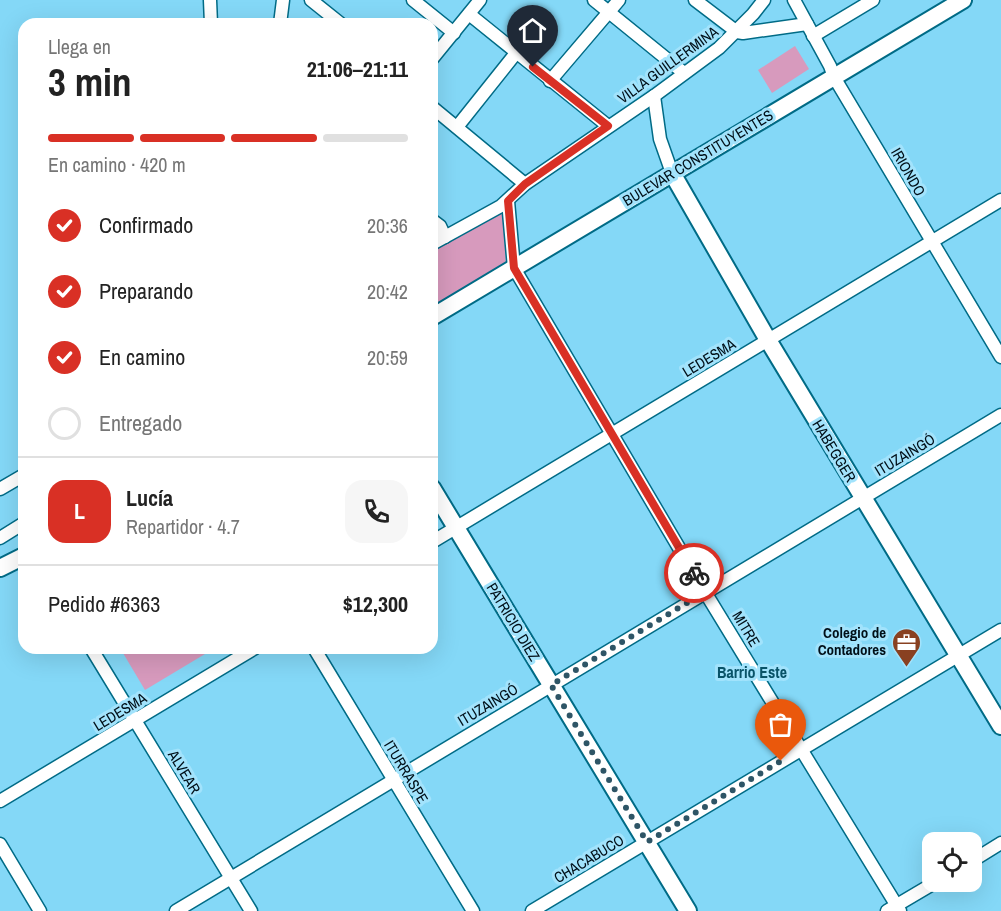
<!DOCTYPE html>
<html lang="es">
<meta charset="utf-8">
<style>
:root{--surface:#fff;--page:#f6f6f6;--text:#222;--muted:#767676;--line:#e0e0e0;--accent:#d93025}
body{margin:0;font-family:"Archivo Narrow",sans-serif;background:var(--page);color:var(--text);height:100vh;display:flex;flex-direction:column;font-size:22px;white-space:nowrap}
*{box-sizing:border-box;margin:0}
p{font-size:20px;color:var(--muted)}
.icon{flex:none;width:33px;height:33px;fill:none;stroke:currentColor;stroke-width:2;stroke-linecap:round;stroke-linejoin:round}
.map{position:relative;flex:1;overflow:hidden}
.drawer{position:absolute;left:18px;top:18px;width:420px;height:636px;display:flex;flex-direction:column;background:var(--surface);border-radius:18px;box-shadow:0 6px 24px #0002}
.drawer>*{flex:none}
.buttons{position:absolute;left:922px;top:832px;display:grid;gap:12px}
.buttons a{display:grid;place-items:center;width:60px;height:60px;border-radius:12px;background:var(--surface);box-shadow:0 6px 24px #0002;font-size:30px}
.pin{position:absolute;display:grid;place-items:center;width:51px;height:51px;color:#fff;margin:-62px -26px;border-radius:50% 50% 50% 0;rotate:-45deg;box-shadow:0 0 6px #0007}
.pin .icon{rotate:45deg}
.courier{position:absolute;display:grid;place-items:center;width:60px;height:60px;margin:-30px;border:4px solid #d93025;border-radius:50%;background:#fff;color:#222;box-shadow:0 2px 8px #0007}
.summary em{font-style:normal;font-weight:700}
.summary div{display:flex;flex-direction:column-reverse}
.summary{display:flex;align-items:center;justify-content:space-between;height:102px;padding:0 30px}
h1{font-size:39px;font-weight:700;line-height:45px}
.bar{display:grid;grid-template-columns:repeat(4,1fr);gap:9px 6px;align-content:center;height:72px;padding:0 30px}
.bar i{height:8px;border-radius:4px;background:var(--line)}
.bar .selected{background:var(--accent)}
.bar p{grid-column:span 4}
.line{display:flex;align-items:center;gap:15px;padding:0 30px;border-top:2px solid var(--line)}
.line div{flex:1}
.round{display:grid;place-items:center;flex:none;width:63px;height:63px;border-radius:18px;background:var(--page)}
ol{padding:0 30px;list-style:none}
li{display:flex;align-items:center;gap:18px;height:66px}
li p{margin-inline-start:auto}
li .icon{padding:6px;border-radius:50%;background:var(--accent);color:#fff;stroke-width:4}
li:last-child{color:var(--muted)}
li i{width:33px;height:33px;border:3px solid var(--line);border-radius:50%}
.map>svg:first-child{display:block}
</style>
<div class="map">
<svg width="1001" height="911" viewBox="0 0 1001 911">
<rect width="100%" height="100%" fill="#84d8f7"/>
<g fill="#d79abd">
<polygon points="795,46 809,69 772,93 758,70"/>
<polygon points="501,209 503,212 506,265 432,310 432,249"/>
<polygon points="120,648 215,648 145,690"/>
</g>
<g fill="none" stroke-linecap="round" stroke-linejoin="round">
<defs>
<g id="street">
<polyline points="210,0 211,24"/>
<polyline points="311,0 341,24"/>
<polyline points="413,0 454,33"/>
<polyline points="594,0 684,73"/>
<polyline points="695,0 737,32 743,33 807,24"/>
<polyline points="794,0 830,66 834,77 1001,357"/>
<polyline points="469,14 608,126"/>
<polyline points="280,24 283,0"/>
<polyline points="813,36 873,0"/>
<polyline points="432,59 480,0"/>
<polyline points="550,81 619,0"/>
<polyline points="654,96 660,139 672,173"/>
<polyline points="432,107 525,184"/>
<polyline points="457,127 516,53"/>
<polyline points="508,201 514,268 705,592 900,911"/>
<polyline points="432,220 440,226 445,237"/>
<polyline points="432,244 501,206 525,184 654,96 719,48 753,14 764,0"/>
<polyline points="0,489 24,475"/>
<polyline points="0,538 24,523"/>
<polyline points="432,542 1001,200"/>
<polyline points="91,648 251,911"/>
<polyline points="314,648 473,911"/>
<polyline points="0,801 255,648"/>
<polyline points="0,844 40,911"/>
<polyline points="972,861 1001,843"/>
<polyline points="176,911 1001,415"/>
<polyline points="532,911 1001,630"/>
<polyline points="887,911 936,882"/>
</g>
<g id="secondary">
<polyline points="672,173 768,340 1001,726"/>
<polyline points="432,317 963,0"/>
<polyline points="432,488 688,911"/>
<polyline points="0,568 24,556"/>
</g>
</defs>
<use href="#street" stroke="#006b86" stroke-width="15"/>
<use href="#secondary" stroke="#006b86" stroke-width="20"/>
<use href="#street" stroke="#fff" stroke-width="12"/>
<use href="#secondary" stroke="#fff" stroke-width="16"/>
</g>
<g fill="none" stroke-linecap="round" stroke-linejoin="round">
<polyline stroke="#2e5566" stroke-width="6" stroke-dasharray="0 10.8" points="694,573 705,592 551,685 647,842 781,761"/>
<polyline stroke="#d93025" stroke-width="8" points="533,67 608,126 525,184 508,201 514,268 694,573"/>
</g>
<defs>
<symbol id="office-pin" viewBox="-11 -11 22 30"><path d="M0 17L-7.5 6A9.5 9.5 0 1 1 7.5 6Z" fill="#894121" stroke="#a2e3fc"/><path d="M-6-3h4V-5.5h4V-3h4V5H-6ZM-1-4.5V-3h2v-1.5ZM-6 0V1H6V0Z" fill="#fff"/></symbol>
</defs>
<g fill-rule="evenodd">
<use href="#office-pin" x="890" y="626" width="33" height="45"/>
</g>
<g text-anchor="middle" stroke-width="6" stroke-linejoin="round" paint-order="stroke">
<g font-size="15" fill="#000f18" stroke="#a2e3fc">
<text transform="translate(668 65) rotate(-36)" y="5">VILLA GUILLERMINA</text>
<text transform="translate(698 158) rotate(-31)" y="5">BULEVAR CONSTITUYENTES</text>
<text transform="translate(908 172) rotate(60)" y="5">IRIONDO</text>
<text transform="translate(709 358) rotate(-31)" y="5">LEDESMA</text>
<text transform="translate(834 451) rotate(59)" y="5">HABEGGER</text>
<text transform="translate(905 455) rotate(-31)" y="5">ITUZAINGÓ</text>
<text transform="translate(513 622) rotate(59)" y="5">PATRICIO DIEZ</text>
<text transform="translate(746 629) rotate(59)" y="5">MITRE</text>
<text transform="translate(488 705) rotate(-31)" y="5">ITUZAINGÓ</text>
<text transform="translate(120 712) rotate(-31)" y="5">LEDESMA</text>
<text transform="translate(184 772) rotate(59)" y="5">ALVEAR</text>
<text transform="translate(406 772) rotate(59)" y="5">ITURRASPE</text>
<text transform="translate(589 859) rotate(-31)" y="5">CHACABUCO</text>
</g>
<g font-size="15" font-weight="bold" fill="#000f18" stroke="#a2e3fc" text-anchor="end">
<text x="886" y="638">Colegio de<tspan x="886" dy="17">Contadores</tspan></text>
</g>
<g font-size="16" font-weight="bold" fill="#095368" stroke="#a2e3fc">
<text x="752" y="678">Barrio Este</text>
</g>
</g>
</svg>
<div class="buttons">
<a><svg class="icon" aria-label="locate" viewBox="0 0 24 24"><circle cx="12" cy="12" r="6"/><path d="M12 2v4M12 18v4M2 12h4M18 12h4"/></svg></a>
</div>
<div class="pin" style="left:781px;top:761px;background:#ea580c"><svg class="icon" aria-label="bag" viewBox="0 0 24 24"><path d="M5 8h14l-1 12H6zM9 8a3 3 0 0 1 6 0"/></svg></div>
<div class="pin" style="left:533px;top:67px;background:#1f2937"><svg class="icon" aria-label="home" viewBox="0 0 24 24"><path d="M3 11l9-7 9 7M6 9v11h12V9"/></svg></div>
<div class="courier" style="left:694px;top:573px"><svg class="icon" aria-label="bike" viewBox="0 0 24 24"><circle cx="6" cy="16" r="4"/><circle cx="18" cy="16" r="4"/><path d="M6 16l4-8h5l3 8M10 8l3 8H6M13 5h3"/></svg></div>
<section class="drawer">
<div class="summary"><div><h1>3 min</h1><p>Llega en</p></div><em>21:06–21:11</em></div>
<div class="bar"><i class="selected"></i><i class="selected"></i><i class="selected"></i><i></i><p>En camino · 420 m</p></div>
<ol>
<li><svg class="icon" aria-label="check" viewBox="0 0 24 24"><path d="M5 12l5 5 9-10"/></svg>Confirmado<p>20:36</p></li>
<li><svg class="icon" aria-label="check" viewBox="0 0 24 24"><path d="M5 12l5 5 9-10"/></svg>Preparando<p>20:42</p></li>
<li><svg class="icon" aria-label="check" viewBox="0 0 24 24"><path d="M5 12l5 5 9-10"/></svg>En camino<p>20:59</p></li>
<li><i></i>Entregado</li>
</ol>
<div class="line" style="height:108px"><b class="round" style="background:var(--accent);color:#fff">L</b><div><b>Lucía</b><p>Repartidor · 4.7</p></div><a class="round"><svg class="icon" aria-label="phone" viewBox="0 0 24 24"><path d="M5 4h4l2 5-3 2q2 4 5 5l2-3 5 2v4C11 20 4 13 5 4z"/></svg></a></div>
<div class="line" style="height:78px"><div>Pedido #6363</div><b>$12,300</b></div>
</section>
</div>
